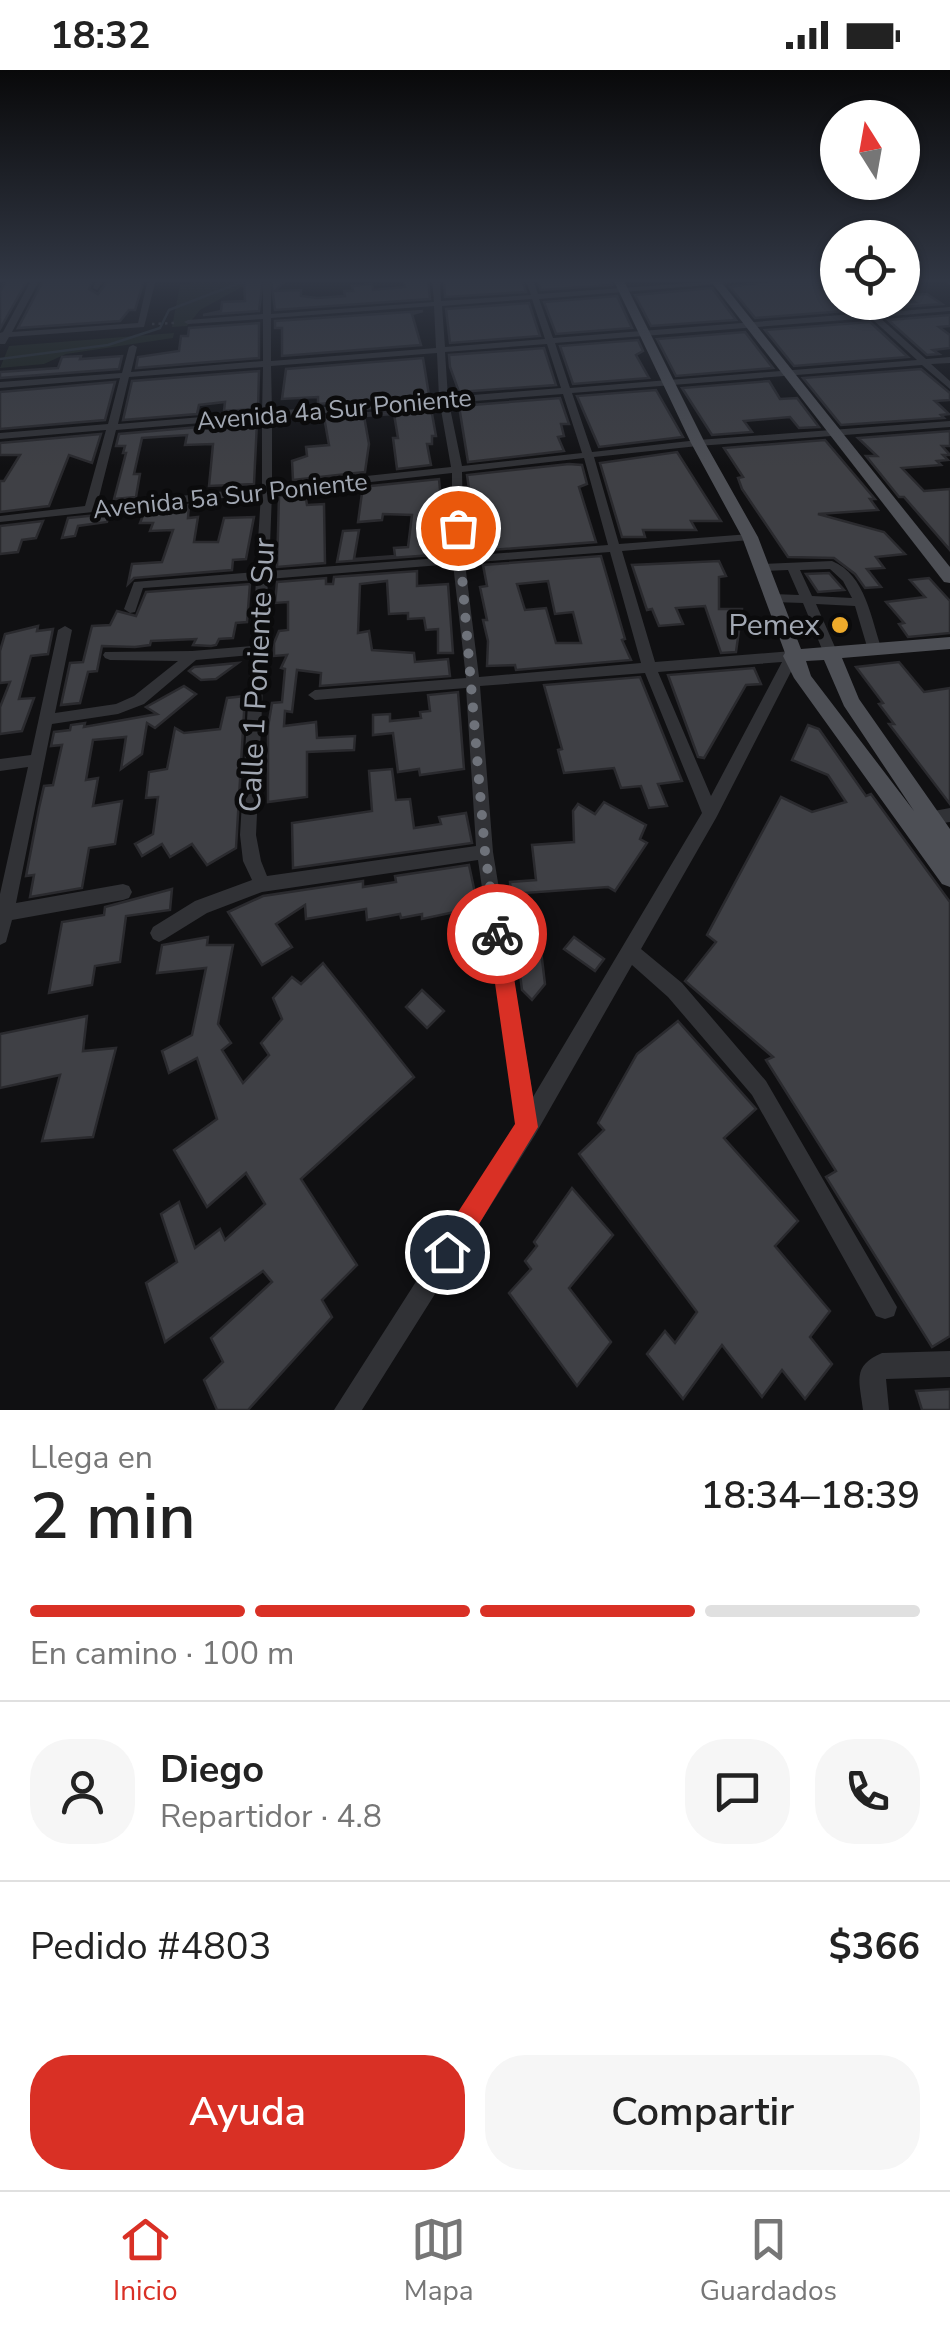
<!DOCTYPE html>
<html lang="es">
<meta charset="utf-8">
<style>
:root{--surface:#fff;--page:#f6f6f6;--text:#222;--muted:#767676;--line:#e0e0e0;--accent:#d93025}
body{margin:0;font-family:"Nunito Sans",sans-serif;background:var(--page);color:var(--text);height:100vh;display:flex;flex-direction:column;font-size:38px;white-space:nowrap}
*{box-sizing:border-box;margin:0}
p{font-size:32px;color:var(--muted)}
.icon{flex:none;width:55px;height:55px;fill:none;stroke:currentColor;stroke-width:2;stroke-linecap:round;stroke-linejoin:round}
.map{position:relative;height:1340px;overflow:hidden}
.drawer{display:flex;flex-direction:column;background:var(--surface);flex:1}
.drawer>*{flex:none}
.needle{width:65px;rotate:349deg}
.fabs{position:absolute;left:820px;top:30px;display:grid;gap:20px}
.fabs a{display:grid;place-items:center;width:100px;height:100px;border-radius:50%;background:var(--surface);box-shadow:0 2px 8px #0004;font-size:50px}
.pin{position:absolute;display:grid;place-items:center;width:85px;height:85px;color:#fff;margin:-42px;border:5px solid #fff;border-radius:50%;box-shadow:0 2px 10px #0007}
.courier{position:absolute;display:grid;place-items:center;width:100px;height:100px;margin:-50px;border:8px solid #d93025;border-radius:50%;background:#fff;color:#222;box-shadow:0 2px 12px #0007}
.overview em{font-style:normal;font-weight:600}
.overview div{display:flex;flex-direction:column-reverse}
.overview{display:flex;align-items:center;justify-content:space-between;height:170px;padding:0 30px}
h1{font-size:65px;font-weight:600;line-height:75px}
.bar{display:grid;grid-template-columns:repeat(4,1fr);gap:15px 10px;align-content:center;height:120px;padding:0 30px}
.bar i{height:12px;border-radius:8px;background:var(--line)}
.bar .current{background:var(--accent)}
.bar p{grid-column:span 4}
.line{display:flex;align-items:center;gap:25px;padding:0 30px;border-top:2px solid var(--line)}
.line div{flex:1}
.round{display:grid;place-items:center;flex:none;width:105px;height:105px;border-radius:40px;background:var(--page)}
.action{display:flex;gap:20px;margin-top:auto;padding:20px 30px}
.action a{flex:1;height:115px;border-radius:40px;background:var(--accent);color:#fff;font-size:40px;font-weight:600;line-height:115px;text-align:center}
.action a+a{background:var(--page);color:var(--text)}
.status{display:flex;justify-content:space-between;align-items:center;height:70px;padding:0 50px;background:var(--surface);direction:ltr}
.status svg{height:28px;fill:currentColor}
.tabs{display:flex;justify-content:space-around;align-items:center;height:140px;border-top:2px solid var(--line);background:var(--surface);font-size:28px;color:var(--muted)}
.tabs a{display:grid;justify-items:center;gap:5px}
.tabs .current{color:var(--accent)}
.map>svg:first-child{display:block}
</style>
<div class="status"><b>18:32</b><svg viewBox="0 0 49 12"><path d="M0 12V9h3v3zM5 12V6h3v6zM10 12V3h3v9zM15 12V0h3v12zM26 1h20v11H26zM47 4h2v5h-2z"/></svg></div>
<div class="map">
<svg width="950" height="1340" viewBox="0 0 950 1340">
<rect width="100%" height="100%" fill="#101012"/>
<g fill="#1d241d">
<polygon points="192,209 256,209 200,240 187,256 172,257 180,215 191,214"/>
<polygon points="174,263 173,268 66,284 44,294 0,298 9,276"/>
</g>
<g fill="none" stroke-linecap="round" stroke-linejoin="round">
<polyline stroke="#293137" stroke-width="2.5" points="0,289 108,275 160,258 169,240 247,210"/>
</g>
<g fill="#3f4045" stroke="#2a2a2e" stroke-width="2.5" fill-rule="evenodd">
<polygon points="7,209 28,209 0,259 0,221"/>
<polygon points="44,209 93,209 89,219 98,224 109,209 144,210 135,240 129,240 120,251 18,258"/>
<polygon points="244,209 263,209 259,241 203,245 221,241 222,232 245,231"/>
<polygon points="271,209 287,209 275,221 301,220 301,226 317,228 345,226 344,221 353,221 352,216 372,214 373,220 405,217 403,209 428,209 430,229 275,240"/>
<polygon points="444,209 522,209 526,222 445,227"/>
<polygon points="537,209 609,209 612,215 541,220"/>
<polygon points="784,209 822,209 838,220 838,232 851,232 858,240 755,248 730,217"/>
<polygon points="712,218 736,250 651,256 635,225"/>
<polygon points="927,224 942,234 875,239 869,232 915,232 905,225"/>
<polygon points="617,226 632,258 556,264 544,232"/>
<polygon points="529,233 540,266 450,273 446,239"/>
<polygon points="423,241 412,244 421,275 282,286 282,258 275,258 275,251"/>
<polygon points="950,245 950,256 939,257 950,265 950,278 933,280 939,284 927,285 888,250"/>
<polygon points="870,252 908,287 794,296 765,260"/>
<polygon points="259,253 259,288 136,298 138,287 179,281 181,266 188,266 189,258"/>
<polygon points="745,262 773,298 676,306 657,269"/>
<polygon points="638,270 643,281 636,285 649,308 573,314 560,276"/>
<polygon points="544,278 556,315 459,322 450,297 449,285"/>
<polygon points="81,286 80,289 122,286 119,299 0,308 0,302 58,298 62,287"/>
<polygon points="423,288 429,325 318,334 318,327 282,329 286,299"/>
<polygon points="921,299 950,323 950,330 935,331 949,344 941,345 944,348 841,355 803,308"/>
<polygon points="259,301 258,339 224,341 225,332 199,335 197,344 123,350 132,311"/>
<polygon points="769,311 780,329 797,328 819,357 799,358 790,347 744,351 752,362 712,365 682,318"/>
<polygon points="115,312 105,350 0,359 0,322"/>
<polygon points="656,320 683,367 599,377 577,326"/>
<polygon points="560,328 569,354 561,354 564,366 558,367 564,381 468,392 459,336"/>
<polygon points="431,338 436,366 432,366 432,374 427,374 431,395 397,399 393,368 398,368 394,344 364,346 369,374 365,402 293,410 292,391 307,386 306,377 329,375 324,347"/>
<polygon points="257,352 254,414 209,416 213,374 185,375 187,365 142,368 134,404 140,404 136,427 114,429 126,383 123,383 125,376 116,376 119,364"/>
<polygon points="950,361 950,376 942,376 950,385 943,385 948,390 937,391 941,395 902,398 924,421 950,419 950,480 904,427 899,427 866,386 877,386 858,368"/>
<polygon points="101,364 92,393 69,385 49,436 0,442 0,411 4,411 20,385 0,385 0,373"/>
<polygon points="825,370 875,429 870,429 878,440 818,444 884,462 905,484 876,487 884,498 867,499 881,517 865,518 855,504 834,488 788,487 742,419 738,408 743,407 724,378"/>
<polygon points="677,382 721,451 691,451 696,460 643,460 645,467 622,467 600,393"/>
<polygon points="569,394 582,395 587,414 579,417 596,472 478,481 467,405"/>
<polygon points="439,409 446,484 337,492 343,461 359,460 354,489 395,486 394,478 408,477 412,445 383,444 382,450 358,452 362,423 350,423 351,418"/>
<polygon points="305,423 307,435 324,434 325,493 277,497 279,426"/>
<polygon points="189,435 188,448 198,447 194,472 218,472 224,448 254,447 246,489 233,490 232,500 134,508 128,514 132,494 162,492 173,460 150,461 153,453 140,453 145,440"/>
<polygon points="109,444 107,452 78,456 75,466 62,468 68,448"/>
<polygon points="43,451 36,468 22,470 18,482 0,484 0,456"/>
<path d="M601,486L625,569L622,570L631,590L516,600L515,595L487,596L488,571L483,550H487L480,517L487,516L483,495ZM548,511L555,544L573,542L581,573H556L546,538L525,540L517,514Z"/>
<polygon points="719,491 726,506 719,507 719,539 742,539 736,582 721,583 705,536 676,538 683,554 659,556 652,539 647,540 632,495"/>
<polygon points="417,501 417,516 448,514 453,583 438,583 438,559 426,560 424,548 408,549 408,543 389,544 387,511 360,514 358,563 369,561 372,580 414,583 415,592 448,589 450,606 320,616 321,603 297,600 292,642 285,641 284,656 316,652 317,668 355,666 354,680 307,682 307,727 268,732 268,657 272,633 282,632 285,599 281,598 287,585 274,586 274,573 279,561 288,560 288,532 275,533 277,512 326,508 326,514 333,514 334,507"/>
<polygon points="829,503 844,520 818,522 806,504"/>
<polygon points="929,508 950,531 950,563 908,567 899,554 904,553 886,532 925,527 910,510"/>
<polygon points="250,514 247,552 236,553 233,568 219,569 216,575 211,576 193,575 196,569 151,571 150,575 135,577 102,576 97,601 88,602 80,633 61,635 70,593 83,592 92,556 110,555 117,541 136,546 146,522"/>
<polygon points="38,556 37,561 53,559 48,584 31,586 19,629 34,628 29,642 22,661 0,664 0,637 10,612 0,613 0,581 5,564"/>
<polygon points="899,592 924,622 950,618 950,734 889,654 894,654 879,634 883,633 856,597"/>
<polygon points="238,593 216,609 201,610 189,601 194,597"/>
<polygon points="754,598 761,614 746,615 704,688 698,687 668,605"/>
<polygon points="640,607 682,711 658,714 667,736 649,738 641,716 621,718 614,698 564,703 558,680 562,679 544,615"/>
<polygon points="184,616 196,624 155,658 147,653 142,684 121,699 126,667 93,670 86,710 98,708 93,736 122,731 115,774 89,778 82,818 30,827 34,805 26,806 39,738 44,716 53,715 62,675 51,676 54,662 70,660 71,655 85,653 84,657 157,644 146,637"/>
<polygon points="458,622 464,699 420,705 419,699 398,702 393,663 373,665 373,645 390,644 390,651 421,648 420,642 430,641 428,625"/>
<polygon points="245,626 236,778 207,795 192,774 170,787 162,774 142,786 135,774 153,764 158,727 146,728 149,702 167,699 175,658 184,663 220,659 227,628"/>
<polygon points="808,655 819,659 866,726 871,724 950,832 950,1266 932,1277 826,1107 836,1101 766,990 773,987 685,911 716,872 707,865 781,727 812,742 846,732 828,705 792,690"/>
<polygon points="392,699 396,730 410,729 414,758 441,754 439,747 466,743 472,773 293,798 292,753 372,741 369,701"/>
<polygon points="604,732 646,755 640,769 647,773 615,821 608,817 511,824 510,812 536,810 532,775 574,772 573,741 578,734 595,744"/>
<polygon points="469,795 478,837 422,849 422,844 401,848 400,844 367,850 366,839 306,849 305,835 276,854 292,877 262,895 228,842 263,826 363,811 363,817 396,812 395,806"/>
<polygon points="172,819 170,840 126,846 120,892 95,896 92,915 49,923 62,852 104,845 105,837"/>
<polygon points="539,864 545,914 532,930 522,920 515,866"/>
<polygon points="208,867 207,875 233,875 218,954 231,973 222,980 243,1013 269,985 261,973 282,949 273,928 292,907 301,914 323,893 414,1007 301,1109 357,1195 322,1230 332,1247 248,1340 217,1340 204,1310 223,1292 211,1268 272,1212 263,1201 165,1272 146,1213 177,1192 161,1144 179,1132 195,1178 220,1159 225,1170 265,1134 246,1103 207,1137 174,1080 217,1049 197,988 169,1003 162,981 192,965 206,898 157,903 162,875"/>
<polygon points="574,867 604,889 595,901 564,879"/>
<polygon points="422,920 444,941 427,958 406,937"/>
<polygon points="87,946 83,981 116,978 93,1067 42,1071 60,1005 0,1018 0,964"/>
<polygon points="678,951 756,1039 724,1068 798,1151 775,1176 830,1241 810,1267 832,1294 805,1329 782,1300 762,1327 722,1275 683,1329 647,1284 665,1261 675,1273 697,1242 579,1084 604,1060 598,1053 637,984"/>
<polygon points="572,1118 613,1165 569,1218 611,1272 577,1316 509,1223 531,1199 525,1191 537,1176 534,1172"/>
<polygon points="950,1319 950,1340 922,1340 916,1321"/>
</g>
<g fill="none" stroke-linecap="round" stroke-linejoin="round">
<polyline stroke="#37393d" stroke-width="2.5" stroke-dasharray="2.5 4" stroke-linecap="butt" points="152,254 174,253"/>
<g fill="#313236" fill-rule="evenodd">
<polygon points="32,209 40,209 12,262 138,253 148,209 156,209 144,257 9,267 5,274 0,274 0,263 3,262"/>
<polygon points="97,209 105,209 97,220 93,218"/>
<path d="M432,209H440L441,231L531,225L525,209H533L538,224L746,209H780L539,229L553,268L866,243L855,232H863L874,243L950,237V241L879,247L926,289L950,287V293L931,294L950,311V319L922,295L572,323L592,382L698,370L950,351V357L698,376L594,387L619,474L750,464L756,467L750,470L622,481L655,592L792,581L799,586L716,748L641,879L682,913L766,1011L897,1237L894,1246L885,1249L876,1246L752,1025L668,927L632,895L535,1065L362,1340H334L516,1055L478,790L262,822L207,843L165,869L159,872L153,869L150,863L153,857L195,831L252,810L243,791L240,765L251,585L196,590L144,634L118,644L52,654L16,833L123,814L129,816L132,822L129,828L123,830L12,850L6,872L0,875V824L28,697L0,701V689L31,685L58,560L65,556L72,560L55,643L116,634L134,626L178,591L110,590L105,588L103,585L105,582L192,581L252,576L256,510L143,518L135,542L130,543L124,539L134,512L256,502L261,424L0,452V446L85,436L106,360L0,369V363L108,354L120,308L0,318V312L122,303L129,277L133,275L137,277L131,302L263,291V249L188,254L184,252L188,250L263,244V213L267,211L271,213V244L434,232ZM532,229L545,269L445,277L442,236ZM434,236L436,278L271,291V248ZM871,248L917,290L570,318L555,273ZM547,274L561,318L448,327L445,282ZM437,283L439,328L272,341L271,296ZM263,297L262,342L118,354L129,307ZM563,324L582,383L462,396L449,333ZM440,334L451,397L272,416V347ZM262,348V417L97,435L116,360ZM584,388L608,475L464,486L462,402ZM452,403V487L269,501L272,423ZM610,482L641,593L479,607L465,493ZM453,494L466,608L315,620L308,625L315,630L466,618L476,776L267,806L261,791L256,765L268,509ZM782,592L711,726L658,602ZM645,603L702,743L533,1027L493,782L480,616Z"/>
<polygon points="826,209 838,211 838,217"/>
<polygon points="939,209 950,210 950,215"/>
<path d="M832,491C866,505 871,549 882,580L880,583H870L868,580L855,536L816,534L838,584L831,589L824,584L803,533L773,532L767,528L773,524L799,525L788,500L764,501L758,497L760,494ZM830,499L843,511L852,528L812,526L800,500Z"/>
<polygon points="950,738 950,752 929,755 923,753 921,748 923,743"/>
<path d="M950,1281V1307L886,1309L889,1340H863C860,1312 851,1296 882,1283Z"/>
</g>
<g fill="#4d4f55" fill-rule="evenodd">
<path d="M613,209H623L705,373L758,467L801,579L950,567V579L842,588L859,629L950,759V817L942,814L794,608L783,586L785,583L742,467L691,373ZM824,590L844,636L914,741L811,606L806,591Z"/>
<polygon points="709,209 719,209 950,497 950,513 944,512"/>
</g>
</g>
<linearGradient id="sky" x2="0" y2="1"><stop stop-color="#09090a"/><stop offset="0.53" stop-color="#313744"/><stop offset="1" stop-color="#313744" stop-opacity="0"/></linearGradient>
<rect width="950" height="397" fill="url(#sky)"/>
<polygon fill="#d93025" points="497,854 507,864 538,1057 456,1192 447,1195 438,1192 434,1182 438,1173 515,1054 488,864"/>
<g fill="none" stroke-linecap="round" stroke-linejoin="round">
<polyline stroke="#6e727a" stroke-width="10" stroke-dasharray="0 18" points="458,458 485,782 497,864"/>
</g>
<circle fill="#efab2b" stroke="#0b0b0c" stroke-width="4" cx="840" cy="555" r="10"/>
<g text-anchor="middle" stroke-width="9" stroke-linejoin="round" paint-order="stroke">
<g font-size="25" fill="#a1a7b2" stroke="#0b0b0c">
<text transform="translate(334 339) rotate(-5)" y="9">Avenida 4a Sur Poniente</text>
<text transform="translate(230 425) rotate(-6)" y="9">Avenida 5a Sur Poniente</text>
</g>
<g font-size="30" fill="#a1a7b2" stroke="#0b0b0c" text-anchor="end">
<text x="820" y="565">Pemex</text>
</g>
<g font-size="30" fill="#a1a7b2" stroke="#0b0b0c">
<text transform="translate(257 605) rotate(-87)" y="10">Calle 1 Poniente Sur</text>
</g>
</g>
</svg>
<div class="fabs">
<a><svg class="needle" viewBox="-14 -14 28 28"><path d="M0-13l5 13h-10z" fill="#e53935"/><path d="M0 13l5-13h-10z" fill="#767676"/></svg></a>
<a><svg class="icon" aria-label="locate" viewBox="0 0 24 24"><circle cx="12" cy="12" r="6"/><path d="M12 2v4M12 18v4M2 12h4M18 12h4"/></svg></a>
</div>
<div class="pin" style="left:458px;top:458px;background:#ea580c"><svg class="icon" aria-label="bag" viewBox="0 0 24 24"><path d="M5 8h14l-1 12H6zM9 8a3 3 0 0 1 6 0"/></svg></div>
<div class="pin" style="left:447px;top:1182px;background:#1f2937"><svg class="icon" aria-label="home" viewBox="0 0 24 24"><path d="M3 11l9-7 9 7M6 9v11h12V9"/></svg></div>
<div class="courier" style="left:497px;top:864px"><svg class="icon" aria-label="bike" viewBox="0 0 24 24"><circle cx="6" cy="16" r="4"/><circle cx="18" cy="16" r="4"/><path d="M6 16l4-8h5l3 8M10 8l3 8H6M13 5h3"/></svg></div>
</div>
<section class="drawer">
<div class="overview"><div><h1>2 min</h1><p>Llega en</p></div><em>18:34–18:39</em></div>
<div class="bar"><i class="current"></i><i class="current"></i><i class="current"></i><i></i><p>En camino · 100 m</p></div>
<div class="line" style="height:180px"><a class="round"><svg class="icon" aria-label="person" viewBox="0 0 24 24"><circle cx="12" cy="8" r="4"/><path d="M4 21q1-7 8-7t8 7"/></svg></a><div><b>Diego</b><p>Repartidor · 4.8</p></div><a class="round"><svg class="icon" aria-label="chat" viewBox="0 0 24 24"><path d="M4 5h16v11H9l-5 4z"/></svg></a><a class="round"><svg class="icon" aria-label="phone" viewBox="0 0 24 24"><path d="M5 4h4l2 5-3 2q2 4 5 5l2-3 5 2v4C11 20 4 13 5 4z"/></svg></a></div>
<div class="line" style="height:130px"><div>Pedido #4803</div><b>$366</b></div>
<div class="action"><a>Ayuda</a><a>Compartir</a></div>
</section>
<nav class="tabs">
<a class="current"><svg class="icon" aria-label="home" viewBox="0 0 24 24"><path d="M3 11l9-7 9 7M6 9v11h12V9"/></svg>Inicio</a>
<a><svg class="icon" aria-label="map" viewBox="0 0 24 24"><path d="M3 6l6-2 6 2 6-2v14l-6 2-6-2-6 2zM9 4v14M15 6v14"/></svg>Mapa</a>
<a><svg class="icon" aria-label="saved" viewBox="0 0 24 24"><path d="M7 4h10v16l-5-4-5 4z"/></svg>Guardados</a>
</nav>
